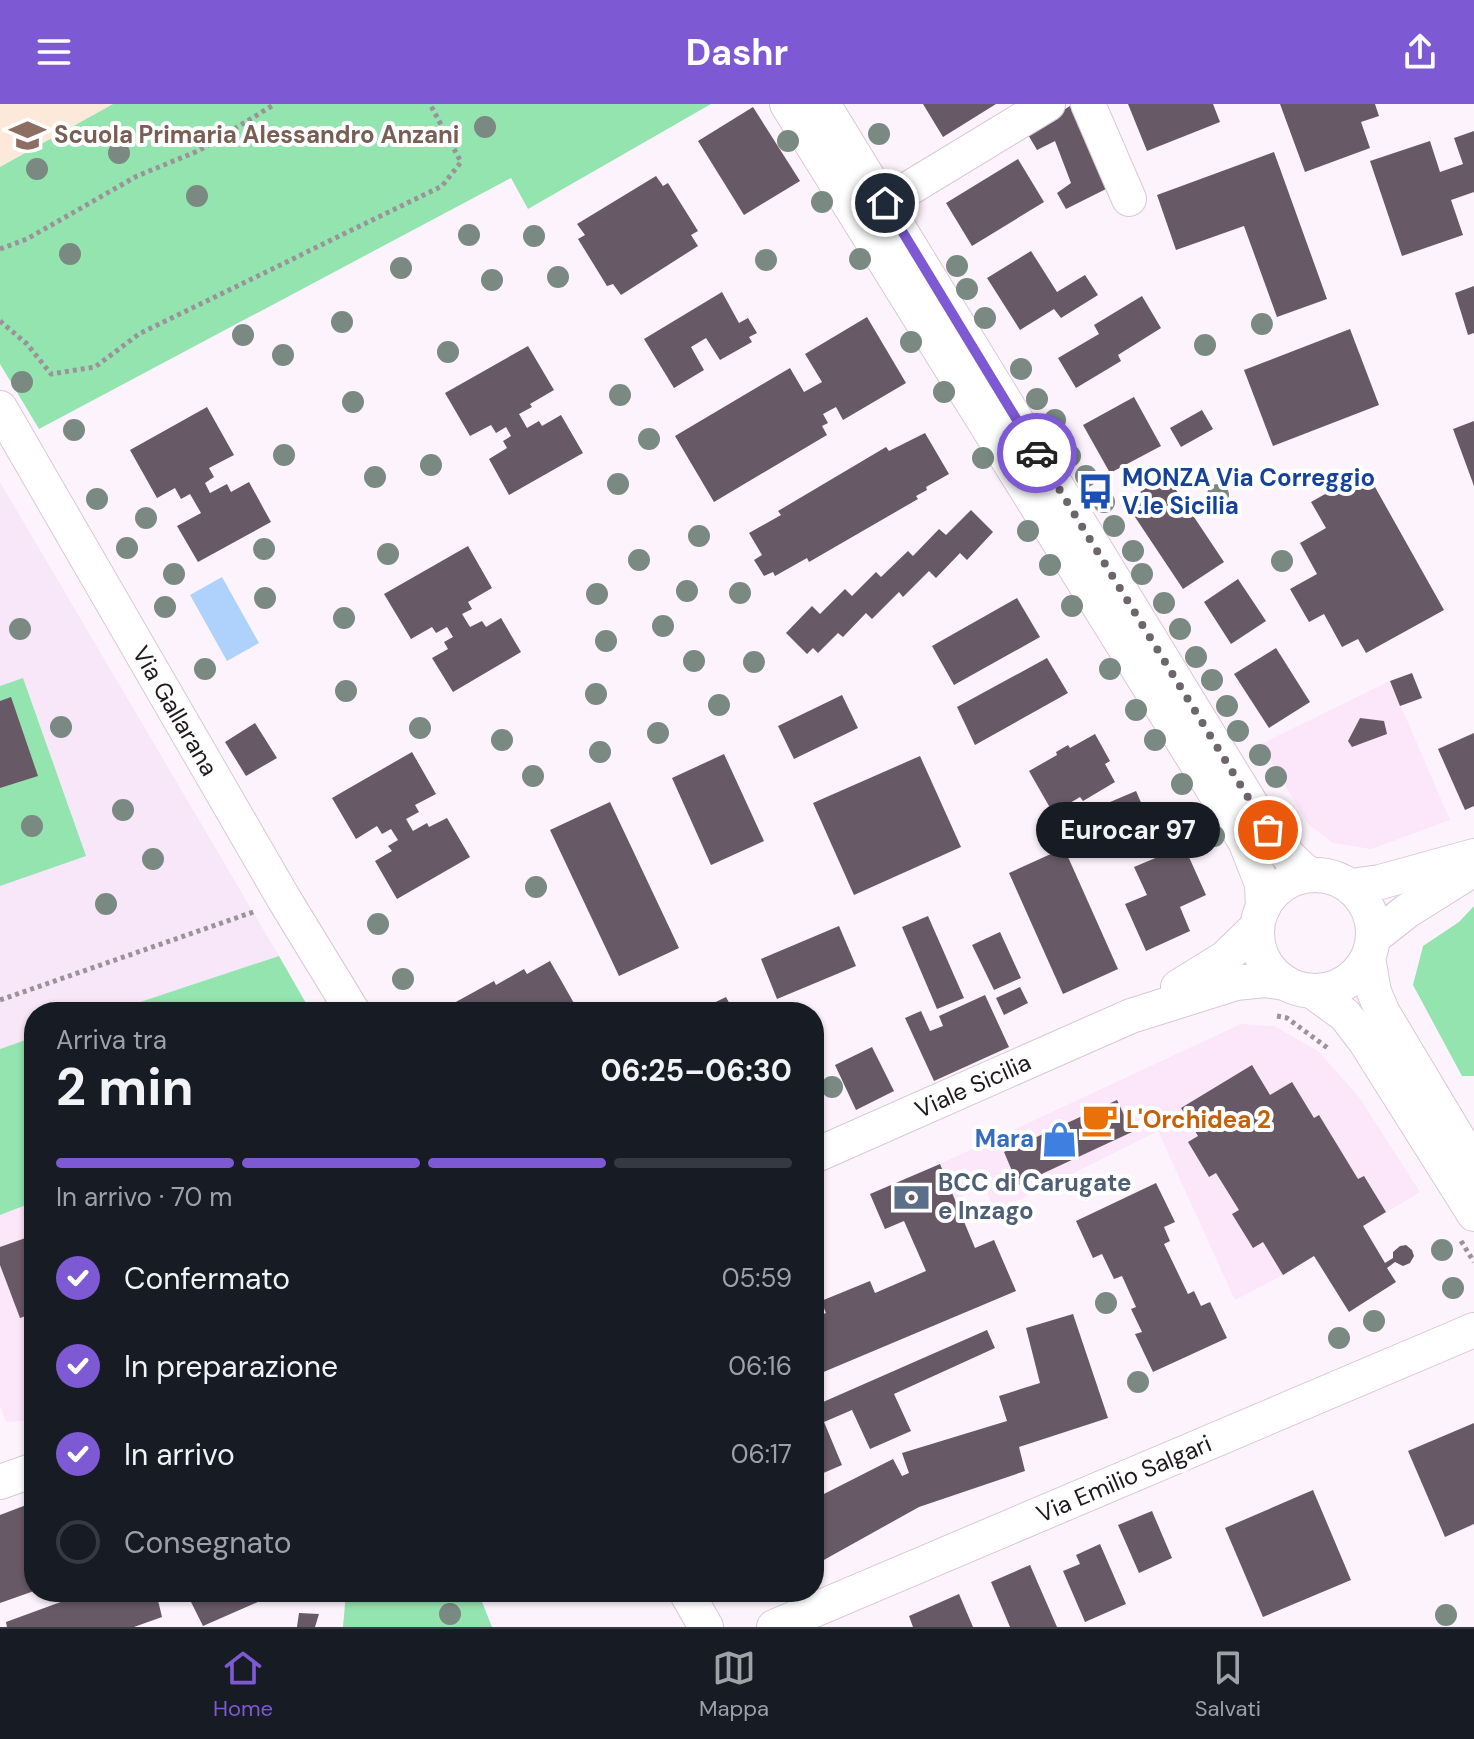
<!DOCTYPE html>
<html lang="it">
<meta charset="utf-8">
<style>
:root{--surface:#171b24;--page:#20242c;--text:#f1f3f6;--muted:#9ea1a6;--line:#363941;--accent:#7d59d3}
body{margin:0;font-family:"DM Sans",sans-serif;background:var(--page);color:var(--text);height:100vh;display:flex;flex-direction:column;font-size:30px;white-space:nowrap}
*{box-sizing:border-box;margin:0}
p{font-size:26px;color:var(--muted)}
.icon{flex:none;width:44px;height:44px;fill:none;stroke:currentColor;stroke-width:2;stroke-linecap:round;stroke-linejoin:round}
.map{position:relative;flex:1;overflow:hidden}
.sheet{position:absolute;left:24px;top:898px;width:800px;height:600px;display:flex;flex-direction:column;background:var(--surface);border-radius:32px;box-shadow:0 2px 6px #0004}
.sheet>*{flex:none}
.pin{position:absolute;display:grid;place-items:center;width:68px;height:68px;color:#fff;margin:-34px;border:4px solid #fff;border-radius:50%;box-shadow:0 2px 8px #0007}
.courier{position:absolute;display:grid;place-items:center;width:80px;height:80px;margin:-40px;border:6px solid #7d59d3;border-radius:50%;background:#fff;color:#222;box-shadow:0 2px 10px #0007}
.bubble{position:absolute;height:56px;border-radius:28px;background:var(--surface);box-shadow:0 2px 6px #0004;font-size:26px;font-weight:700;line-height:56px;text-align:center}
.headline em{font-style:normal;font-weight:700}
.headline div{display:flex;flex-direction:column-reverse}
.headline{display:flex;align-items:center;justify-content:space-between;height:136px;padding:0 32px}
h1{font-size:52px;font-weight:700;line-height:60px}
.bar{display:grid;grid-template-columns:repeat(4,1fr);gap:12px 8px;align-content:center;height:96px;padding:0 32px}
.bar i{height:10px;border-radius:6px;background:var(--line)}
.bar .active{background:var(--accent)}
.bar p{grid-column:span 4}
ol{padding:0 32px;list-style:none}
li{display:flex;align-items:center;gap:24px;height:88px}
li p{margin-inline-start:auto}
li .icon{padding:8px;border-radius:50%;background:var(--accent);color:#fff;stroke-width:4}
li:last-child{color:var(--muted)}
li i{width:44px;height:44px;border:4px solid var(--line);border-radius:50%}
header{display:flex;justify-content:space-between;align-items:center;height:104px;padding:0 32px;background:var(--accent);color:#fff;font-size:36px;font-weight:700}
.tabs{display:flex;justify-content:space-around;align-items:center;height:112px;border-top:2px solid var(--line);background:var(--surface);font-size:22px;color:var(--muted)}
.tabs a{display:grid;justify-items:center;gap:4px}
.tabs .active{color:var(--accent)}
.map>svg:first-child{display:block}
</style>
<header><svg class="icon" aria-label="menu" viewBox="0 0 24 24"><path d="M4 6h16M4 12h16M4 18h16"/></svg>Dashr<svg class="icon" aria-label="share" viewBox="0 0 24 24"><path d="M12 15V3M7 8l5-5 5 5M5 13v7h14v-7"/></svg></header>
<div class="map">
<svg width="1474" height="1523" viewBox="0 0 1474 1523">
<rect width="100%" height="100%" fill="#fdf3fc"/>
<g fill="#fce6fa">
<polygon points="1390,577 1450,716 1371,745 1333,739 1308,720 1261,640"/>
<polygon points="1241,920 1274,922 1318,947 1359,993 1420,1088 1283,1171 1235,1196 1158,1027 995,1108 985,1083 885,1125 870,1090 940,1060"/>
<polygon points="34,1098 34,1316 6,1318 0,1301 0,1111"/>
</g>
<polygon fill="#fde9da" points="0,0 113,0 0,63"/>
<polygon fill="#f8e7f8" points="0,378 279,852 110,908 34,908 34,933 0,945"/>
<g fill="#94e4b0">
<polygon points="113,0 711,0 528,105 511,74 39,325 0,260 0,63"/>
<polygon points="23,574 86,752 0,782 0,582"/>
<polygon points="1474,802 1474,972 1462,972 1413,881 1423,842 1459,818"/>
<polygon points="279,852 311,908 110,908"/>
<polygon points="34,933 34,1098 0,1111 0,945"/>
<polygon points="346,1488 478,1488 492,1523 343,1523"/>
</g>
<polygon fill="#aed2fc" points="222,473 259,539 227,557 190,491"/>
<g fill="#675965">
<polygon points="923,0 996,0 943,33"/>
<polygon points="1128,0 1213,0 1220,18 1147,47"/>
<polygon points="1280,0 1375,0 1379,12 1361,18 1370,44 1305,68"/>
<polygon points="1070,2 1108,84 1066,105 1057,89 1071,79 1055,37 1037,46 1027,29"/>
<polygon points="753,3 800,77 744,111 698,37"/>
<polygon points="1474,27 1474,88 1451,96 1463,131 1402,152 1370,57 1430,37 1440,68 1463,60 1454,34"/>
<polygon points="1274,48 1327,195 1277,213 1244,122 1176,146 1157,91"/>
<polygon points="1018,55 1044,98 972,142 946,99"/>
<polygon points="656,72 663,82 668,79 698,127 691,131 698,142 621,191 613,180 607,182 578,135 585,131 577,120"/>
<polygon points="1031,147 1057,188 1085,171 1098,191 1061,214 1054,205 1020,226 987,174"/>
<polygon points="1474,182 1474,229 1468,231 1455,189"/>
<polygon points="722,188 739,219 748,214 757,229 749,233 752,238 720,256 706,234 691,243 704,266 674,284 644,235"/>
<polygon points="1142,192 1161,224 1118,251 1121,257 1076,284 1058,254 1099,230 1094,221"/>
<polygon points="867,213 906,279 843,316 836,303 823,310 828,319 822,322 827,331 714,398 675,332 790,264 804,288 822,278 805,250"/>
<polygon points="1350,225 1379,301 1273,342 1244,266"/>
<polygon points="528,242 554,286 530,300 532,303 519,310 527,324 539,317 542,322 561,311 583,349 509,391 489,355 507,344 503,337 511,332 506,323 496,329 491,321 470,332 445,289"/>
<polygon points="1134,293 1161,342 1110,369 1083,321"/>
<polygon points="207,303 234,351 209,364 214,373 205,379 210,389 227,380 231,388 249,378 271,418 198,458 177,422 201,409 190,390 181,395 175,384 157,394 130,346"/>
<polygon points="1202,306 1213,325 1181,343 1170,324"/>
<polygon points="1474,317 1474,382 1453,325"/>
<polygon points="925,329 949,370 926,383 927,386 916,392 918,395 809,458 807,454 775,472 773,468 764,472 754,456 762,451 749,429 781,411 778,407 886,343 889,347"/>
<polygon points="1366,367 1444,506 1366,549 1358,535 1342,543 1324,510 1309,518 1290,485 1317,470 1300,439 1326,424 1311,398"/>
<polygon points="1166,371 1224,458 1183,485 1125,398"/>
<polygon points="971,406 993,428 967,456 960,449 936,474 929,467 903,493 899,488 872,515 866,509 843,533 838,529 818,549 813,544 807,550 786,529 812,502 820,510 845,485 852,492 876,468 881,473 908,447 913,452 939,425 946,431"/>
<polygon points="468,442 492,484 468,498 472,505 462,510 470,523 482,517 486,523 501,514 521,548 453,588 432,554 448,545 444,538 453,533 447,523 436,529 432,523 411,535 384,490"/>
<polygon points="1238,475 1266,517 1231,540 1204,498"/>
<polygon points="1017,494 1040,533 954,581 932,542"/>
<polygon points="1276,544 1310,598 1269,624 1234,570"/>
<polygon points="1047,554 1068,589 975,641 957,603"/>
<polygon points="1412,569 1422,594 1400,602 1390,577"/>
<polygon points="842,591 858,624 794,655 778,622"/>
<polygon points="11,593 38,672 0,684 0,597"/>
<polygon points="1360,614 1384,617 1387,630 1352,643 1348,637"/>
<polygon points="255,619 277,654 246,672 225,638"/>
<polygon points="1474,629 1474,702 1465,706 1438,645"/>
<polygon points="1095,630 1110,657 1105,660 1115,678 1083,697 1080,693 1053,709 1029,667 1057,651 1056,648 1068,641 1070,644"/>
<polygon points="412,648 436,690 415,701 419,708 406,715 413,727 427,719 429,723 447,714 470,753 397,795 375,757 392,747 388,742 398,736 391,725 382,730 377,722 356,735 332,694"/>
<polygon points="724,650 764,737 711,761 672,674"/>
<polygon points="920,652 961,743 854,791 813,699"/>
<polygon points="1136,687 1147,712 1081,740 1070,715"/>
<polygon points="610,698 679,844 619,872 550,726"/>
<polygon points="1184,742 1206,791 1180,803 1190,827 1146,847 1125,800 1147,791 1134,763"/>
<polygon points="1064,744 1118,865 1063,890 1009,769"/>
<polygon points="928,812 964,894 937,905 902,823"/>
<polygon points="839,822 856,862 777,895 761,855"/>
<polygon points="1000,828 1021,874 994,886 972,841"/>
<polygon points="550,857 575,901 562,908 459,908 454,899 494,877 496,881 524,865 527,870"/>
<polygon points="1020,883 1028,899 1004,911 996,894"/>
<polygon points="985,891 1009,943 934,977 905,914 921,907 930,927 943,922 939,912"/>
<polygon points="726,893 734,908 695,908"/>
<polygon points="872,943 894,987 856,1006 835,961"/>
<polygon points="1252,961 1270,991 1292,978 1314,1014 1319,1011 1358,1075 1364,1072 1386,1108 1363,1122 1385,1159 1393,1154 1393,1148 1400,1142 1406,1141 1412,1146 1414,1152 1410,1159 1403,1162 1395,1158 1387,1164 1396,1178 1349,1208 1314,1152 1283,1171 1263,1138 1253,1144 1232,1110 1239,1106 1216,1069 1209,1073 1188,1038 1198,1032 1181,1004"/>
<polygon points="1117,996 1132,1028 1018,1081 1004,1048"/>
<polygon points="940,1060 975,1144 994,1136 1016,1187 814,1272 814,1214 826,1209 821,1197 870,1177 875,1189 926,1167 904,1117 885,1125 870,1090"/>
<polygon points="1156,1079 1175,1118 1164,1123 1170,1137 1164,1140 1188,1190 1194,1187 1201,1202 1210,1198 1227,1234 1153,1268 1135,1230 1142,1228 1131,1205 1136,1203 1122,1172 1114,1175 1102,1150 1093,1154 1076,1117"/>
<polygon points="34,1131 34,1209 20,1214 0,1161 0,1143"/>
<polygon points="1073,1210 1108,1314 1019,1343 1025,1367 919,1403 822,1457 814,1445 814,1395 893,1355 902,1372 909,1369 902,1349 1007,1317 999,1292 1040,1279 1026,1224"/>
<polygon points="987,1226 995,1244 894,1290 911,1327 870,1345 852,1306 824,1318 842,1361 814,1373 814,1302"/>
<polygon points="1474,1319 1474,1420 1445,1433 1408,1347"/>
<polygon points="1313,1386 1351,1476 1263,1513 1225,1424"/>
<polygon points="34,1398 34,1487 0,1499 0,1411"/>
<polygon points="1152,1407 1172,1454 1139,1469 1118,1421"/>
<polygon points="1100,1440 1126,1500 1085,1518 1063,1467 1080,1460 1076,1451"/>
<polygon points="1030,1461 1057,1523 1010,1523 991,1478"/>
<polygon points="88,1488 119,1488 121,1494 139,1488 156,1488 162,1513 134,1523 7,1523 6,1518"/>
<polygon points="190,1488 254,1488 260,1497 203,1522 187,1490"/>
<polygon points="959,1490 973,1523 913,1523 909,1512"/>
<polygon points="299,1509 319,1510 315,1523 297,1523"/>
</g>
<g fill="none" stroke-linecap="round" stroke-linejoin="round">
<defs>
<g id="minor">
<polyline points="787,0 1245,737 1262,780 1263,804"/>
<path d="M823,0L1251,700C1268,727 1284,752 1310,771"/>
<polyline points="1088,0 1129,95"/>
<polyline points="885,99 1048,0"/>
<polyline points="0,304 284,795 353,908"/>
<circle cx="1315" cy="829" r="58"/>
<polyline points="1351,782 1380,778 1474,752"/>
<polyline points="1374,833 1407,807 1474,765"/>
<polyline points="1368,854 1374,888 1383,909 1474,1061"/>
<polyline points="1178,883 1225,854 1257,823"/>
<polyline points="1312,887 1345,911 1365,937 1474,1110"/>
<polyline points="814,1052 1131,912 1236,879 1265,876 1285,879"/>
<polyline points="0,1378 34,1366"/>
<polyline points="686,1488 706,1523"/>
<polyline points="774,1523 1474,1226"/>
</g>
</defs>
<use href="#minor" stroke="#d8c8d6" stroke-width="36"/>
<g stroke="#9b939a" stroke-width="5" stroke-dasharray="4 4" stroke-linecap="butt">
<polyline points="0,145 27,135 137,72 198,47 275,0"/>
<polyline points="0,217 27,240 51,270 95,263 139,230 442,82 461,58 430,0"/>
<polyline points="0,896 256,807"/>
<polyline points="1277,912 1287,914 1329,945"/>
<polyline points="1461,1137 1474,1158"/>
</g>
<use href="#minor" stroke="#fff" stroke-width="34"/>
</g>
<g fill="#7a8a82">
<circle cx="485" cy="23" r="11"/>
<circle cx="879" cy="30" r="11"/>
<circle cx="788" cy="37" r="11"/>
<circle cx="119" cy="49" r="11"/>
<circle cx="37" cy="65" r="11"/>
<circle cx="197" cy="92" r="11"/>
<circle cx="822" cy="98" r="11"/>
<circle cx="469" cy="131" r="11"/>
<circle cx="534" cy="132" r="11"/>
<circle cx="70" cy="150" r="11"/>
<circle cx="860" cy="155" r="11"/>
<circle cx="766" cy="156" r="11"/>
<circle cx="957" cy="162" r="11"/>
<circle cx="401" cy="164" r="11"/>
<circle cx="558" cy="173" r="11"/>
<circle cx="492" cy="176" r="11"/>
<circle cx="967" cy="185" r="11"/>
<circle cx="985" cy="214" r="11"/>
<circle cx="342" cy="218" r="11"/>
<circle cx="1262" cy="220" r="11"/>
<circle cx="243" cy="231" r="11"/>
<circle cx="911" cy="238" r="11"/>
<circle cx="1205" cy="241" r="11"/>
<circle cx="448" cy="248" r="11"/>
<circle cx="283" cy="251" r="11"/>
<circle cx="1021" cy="265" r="11"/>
<circle cx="22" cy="278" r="11"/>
<circle cx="944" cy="288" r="11"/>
<circle cx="620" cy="291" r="11"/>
<circle cx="1037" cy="295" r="11"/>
<circle cx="353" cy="298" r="11"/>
<circle cx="1055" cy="316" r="11"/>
<circle cx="74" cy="326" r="11"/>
<circle cx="649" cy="335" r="11"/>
<circle cx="284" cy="351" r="11"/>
<circle cx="1070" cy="352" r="11"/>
<circle cx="983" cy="354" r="11"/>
<circle cx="431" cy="361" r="11"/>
<circle cx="1086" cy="372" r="11"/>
<circle cx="375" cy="373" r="11"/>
<circle cx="618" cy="380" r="11"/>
<circle cx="1218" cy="391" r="11"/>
<circle cx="97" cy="395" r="11"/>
<circle cx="1104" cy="398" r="11"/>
<circle cx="146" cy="414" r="11"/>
<circle cx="1114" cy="422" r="11"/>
<circle cx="1028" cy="427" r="11"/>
<circle cx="699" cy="432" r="11"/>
<circle cx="127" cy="444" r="11"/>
<circle cx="264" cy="445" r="11"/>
<circle cx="1133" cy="447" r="11"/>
<circle cx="388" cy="450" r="11"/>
<circle cx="639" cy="456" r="11"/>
<circle cx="1282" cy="457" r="11"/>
<circle cx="1050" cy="461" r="11"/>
<circle cx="174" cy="470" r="11"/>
<circle cx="1142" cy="470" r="11"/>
<circle cx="687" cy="487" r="11"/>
<circle cx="740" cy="489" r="11"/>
<circle cx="597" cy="490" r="11"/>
<circle cx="265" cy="494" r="11"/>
<circle cx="1164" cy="499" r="11"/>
<circle cx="1072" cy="502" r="11"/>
<circle cx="165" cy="503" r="11"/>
<circle cx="344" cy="514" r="11"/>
<circle cx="663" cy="522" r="11"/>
<circle cx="20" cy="525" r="11"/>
<circle cx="1180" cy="525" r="11"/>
<circle cx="606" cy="537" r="11"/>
<circle cx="1196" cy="553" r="11"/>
<circle cx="694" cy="557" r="11"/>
<circle cx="754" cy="558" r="11"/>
<circle cx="205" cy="565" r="11"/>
<circle cx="1110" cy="565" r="11"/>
<circle cx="1212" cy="576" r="11"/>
<circle cx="346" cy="587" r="11"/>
<circle cx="596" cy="590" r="11"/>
<circle cx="719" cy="601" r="11"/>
<circle cx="1227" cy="602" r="11"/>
<circle cx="1136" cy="606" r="11"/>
<circle cx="61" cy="623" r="11"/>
<circle cx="420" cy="624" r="11"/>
<circle cx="1238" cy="627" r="11"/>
<circle cx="658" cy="629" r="11"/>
<circle cx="502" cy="636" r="11"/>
<circle cx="1155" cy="636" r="11"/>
<circle cx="600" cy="648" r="11"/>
<circle cx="1260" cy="651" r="11"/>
<circle cx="533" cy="672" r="11"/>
<circle cx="1276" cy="673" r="11"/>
<circle cx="1182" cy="680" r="11"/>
<circle cx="123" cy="706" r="11"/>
<circle cx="32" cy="722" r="11"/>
<circle cx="1214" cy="732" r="11"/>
<circle cx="153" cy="755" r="11"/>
<circle cx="536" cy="783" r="11"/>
<circle cx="106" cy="800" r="11"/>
<circle cx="378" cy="820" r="11"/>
<circle cx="403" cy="875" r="11"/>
<circle cx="832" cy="983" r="11"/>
<circle cx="1442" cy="1146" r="11"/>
<circle cx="1453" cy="1184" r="11"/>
<circle cx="1106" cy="1199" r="11"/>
<circle cx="1374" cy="1217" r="11"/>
<circle cx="1339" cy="1234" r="11"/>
<circle cx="1138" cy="1278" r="11"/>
<circle cx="450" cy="1510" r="11"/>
<circle cx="1446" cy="1511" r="11"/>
</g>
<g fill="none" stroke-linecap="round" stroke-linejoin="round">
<polyline stroke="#6d656c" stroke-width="8" stroke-dasharray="0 14.4" points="1037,349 1268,726"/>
<polyline stroke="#7d59d3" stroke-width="10" points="885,99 1037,349"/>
</g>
<defs>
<symbol id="school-bare" viewBox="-9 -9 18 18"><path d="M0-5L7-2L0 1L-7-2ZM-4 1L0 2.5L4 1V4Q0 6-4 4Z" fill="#8d6e63" stroke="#fff" stroke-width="2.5" paint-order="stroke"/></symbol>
<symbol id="bus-bare" viewBox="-9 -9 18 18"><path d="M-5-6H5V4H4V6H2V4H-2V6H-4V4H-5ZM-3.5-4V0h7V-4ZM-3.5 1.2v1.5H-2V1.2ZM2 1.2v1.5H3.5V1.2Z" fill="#1a4fb4" stroke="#fff" stroke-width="2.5" paint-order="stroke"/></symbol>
<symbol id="cafe-bare" viewBox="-9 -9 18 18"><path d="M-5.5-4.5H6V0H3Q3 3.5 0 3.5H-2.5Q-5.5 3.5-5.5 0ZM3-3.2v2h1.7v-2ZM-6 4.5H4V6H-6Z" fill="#e8710a" stroke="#fff" stroke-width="2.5" paint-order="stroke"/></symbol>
<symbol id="shop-bare" viewBox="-9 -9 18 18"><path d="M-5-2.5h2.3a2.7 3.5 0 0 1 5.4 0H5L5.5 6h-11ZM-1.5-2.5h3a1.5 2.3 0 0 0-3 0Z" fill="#3f7fe0" stroke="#fff" stroke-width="2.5" paint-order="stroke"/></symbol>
<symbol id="bank-bare" viewBox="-9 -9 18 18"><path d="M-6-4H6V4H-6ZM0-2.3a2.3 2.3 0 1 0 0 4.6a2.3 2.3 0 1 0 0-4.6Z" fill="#5c6f8a" stroke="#fff" stroke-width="2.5" paint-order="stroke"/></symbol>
</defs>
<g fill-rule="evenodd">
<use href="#school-bare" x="2" y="6" width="51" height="51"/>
<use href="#bus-bare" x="1070" y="362" width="51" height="51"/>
<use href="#cafe-bare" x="1074" y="990" width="51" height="51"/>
<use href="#shop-bare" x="1034" y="1010" width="51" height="51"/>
<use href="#bank-bare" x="886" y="1068" width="51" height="51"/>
</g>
<g text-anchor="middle" stroke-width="8" stroke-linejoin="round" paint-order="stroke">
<g font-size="24" font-weight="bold" fill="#785e54" stroke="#fff" text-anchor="start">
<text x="54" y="39">Scuola Primaria Alessandro Anzani</text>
</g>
<g font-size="24" font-weight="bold" fill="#164399" stroke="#fff" text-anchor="start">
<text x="1122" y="382">MONZA Via Correggio<tspan x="1122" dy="28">V.le Sicilia</tspan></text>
</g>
<g font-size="24" fill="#1f191e" stroke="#fff">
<text transform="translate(175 607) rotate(60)" y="8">Via Gallarana</text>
<text transform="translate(973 982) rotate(-24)" y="8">Viale Sicilia</text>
<text transform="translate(1124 1375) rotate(-23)" y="8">Via Emilio Salgari</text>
</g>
<g font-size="24" font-weight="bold" fill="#c56008" stroke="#fff" text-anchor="start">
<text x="1126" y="1024">L'Orchidea 2</text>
</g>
<g font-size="24" font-weight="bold" fill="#366cbe" stroke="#fff" text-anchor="end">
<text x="1034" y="1043">Mara</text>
</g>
<g font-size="24" font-weight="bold" fill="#4e5e75" stroke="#fff" text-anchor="start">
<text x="938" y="1087">BCC di Carugate<tspan x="938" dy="28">e Inzago</tspan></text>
</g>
</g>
</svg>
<div class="pin" style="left:1268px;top:726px;background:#ea580c"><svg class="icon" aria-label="bag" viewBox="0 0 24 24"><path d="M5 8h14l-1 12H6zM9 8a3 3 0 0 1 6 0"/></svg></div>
<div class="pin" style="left:885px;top:99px;background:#1f2937"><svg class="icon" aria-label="home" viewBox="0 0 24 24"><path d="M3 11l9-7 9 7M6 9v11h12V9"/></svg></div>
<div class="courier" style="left:1037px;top:349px"><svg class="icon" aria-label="car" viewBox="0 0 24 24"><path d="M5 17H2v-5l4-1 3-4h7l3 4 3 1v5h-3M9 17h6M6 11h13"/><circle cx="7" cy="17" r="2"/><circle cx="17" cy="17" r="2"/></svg></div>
<div class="bubble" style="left:1036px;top:698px;width:184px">Eurocar 97</div>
<section class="sheet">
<div class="headline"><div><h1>2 min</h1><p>Arriva tra</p></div><em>06:25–06:30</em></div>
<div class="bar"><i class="active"></i><i class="active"></i><i class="active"></i><i></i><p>In arrivo · 70 m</p></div>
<ol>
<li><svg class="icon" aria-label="check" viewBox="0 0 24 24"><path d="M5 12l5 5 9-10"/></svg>Confermato<p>05:59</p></li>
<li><svg class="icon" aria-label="check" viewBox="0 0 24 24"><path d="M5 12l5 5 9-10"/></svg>In preparazione<p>06:16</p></li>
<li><svg class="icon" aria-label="check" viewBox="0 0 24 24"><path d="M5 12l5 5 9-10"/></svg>In arrivo<p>06:17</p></li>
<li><i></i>Consegnato</li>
</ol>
</section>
</div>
<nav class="tabs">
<a class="active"><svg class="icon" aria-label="home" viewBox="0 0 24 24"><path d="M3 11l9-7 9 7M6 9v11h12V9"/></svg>Home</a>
<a><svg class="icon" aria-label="map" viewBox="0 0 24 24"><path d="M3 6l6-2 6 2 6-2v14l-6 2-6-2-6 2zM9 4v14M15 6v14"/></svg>Mappa</a>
<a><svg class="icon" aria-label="saved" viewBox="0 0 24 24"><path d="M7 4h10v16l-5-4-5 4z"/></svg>Salvati</a>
</nav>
